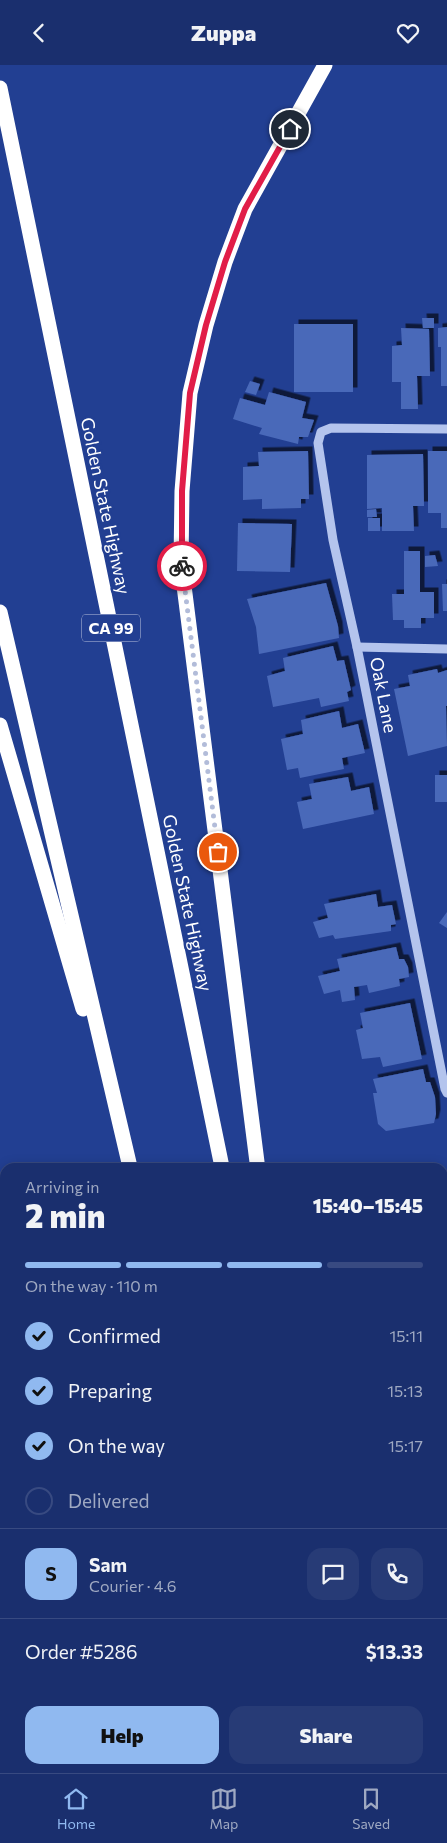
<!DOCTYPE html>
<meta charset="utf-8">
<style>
:root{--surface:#1a2f6e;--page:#273b76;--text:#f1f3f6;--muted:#9fa9c2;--line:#384a81;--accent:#90b9f0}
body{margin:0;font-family:Commissioner,sans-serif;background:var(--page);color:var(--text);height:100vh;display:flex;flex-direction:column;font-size:19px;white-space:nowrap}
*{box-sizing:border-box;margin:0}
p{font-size:16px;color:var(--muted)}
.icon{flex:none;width:28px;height:28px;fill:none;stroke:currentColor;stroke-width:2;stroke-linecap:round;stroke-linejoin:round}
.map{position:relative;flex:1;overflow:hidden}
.sheet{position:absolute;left:0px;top:1098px;width:448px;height:611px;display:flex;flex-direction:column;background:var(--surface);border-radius:15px 15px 0 0;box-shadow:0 2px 12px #0003,0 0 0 1px var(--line)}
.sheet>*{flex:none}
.pin{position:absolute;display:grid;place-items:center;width:42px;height:42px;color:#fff;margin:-21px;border:2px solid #fff;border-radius:50%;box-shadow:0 1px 5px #0007}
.courier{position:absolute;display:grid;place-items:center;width:50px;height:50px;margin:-25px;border:4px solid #e11d48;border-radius:50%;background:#fff;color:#222;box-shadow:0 1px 6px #0007}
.head em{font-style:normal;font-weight:800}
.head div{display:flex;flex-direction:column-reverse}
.head{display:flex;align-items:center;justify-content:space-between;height:85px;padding:0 25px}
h1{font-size:32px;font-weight:800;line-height:38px}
.bar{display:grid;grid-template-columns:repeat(4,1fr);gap:8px 5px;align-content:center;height:60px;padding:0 25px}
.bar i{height:6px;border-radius:4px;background:var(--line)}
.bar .selected{background:var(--accent)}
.bar p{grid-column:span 4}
.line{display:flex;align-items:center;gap:12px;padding:0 25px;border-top:1px solid var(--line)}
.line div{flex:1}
.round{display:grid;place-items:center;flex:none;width:52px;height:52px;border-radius:15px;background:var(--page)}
ol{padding:0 25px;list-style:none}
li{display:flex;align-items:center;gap:15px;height:55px}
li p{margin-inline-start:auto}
li .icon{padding:5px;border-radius:50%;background:var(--accent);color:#111;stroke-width:4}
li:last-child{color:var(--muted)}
li i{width:28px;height:28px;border:2px solid var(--line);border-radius:50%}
.primary-button{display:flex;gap:10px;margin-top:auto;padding:10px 25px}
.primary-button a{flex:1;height:58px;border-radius:15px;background:var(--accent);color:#111;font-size:20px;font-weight:800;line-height:58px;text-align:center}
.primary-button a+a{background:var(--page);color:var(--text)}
header{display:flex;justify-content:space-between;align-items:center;height:65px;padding:0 25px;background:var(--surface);font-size:22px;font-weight:800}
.menu{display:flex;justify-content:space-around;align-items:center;height:70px;border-top:1px solid var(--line);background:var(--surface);font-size:14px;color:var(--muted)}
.menu a{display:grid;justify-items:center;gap:2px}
.menu .selected{color:var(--accent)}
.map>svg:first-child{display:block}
</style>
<header><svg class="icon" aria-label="back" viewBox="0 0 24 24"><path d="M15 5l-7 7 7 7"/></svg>Zuppa<svg class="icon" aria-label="heart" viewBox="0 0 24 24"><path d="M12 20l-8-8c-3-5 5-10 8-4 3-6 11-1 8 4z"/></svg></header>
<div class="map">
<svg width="447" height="1708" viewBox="0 0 447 1708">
<defs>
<filter id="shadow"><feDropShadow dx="4.5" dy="-4.5" stdDeviation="0" flood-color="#0009"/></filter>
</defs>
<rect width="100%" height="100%" fill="#223f92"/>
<polygon fill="#324886" stroke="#a7bcee" points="5,1258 5,1704 103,1704 104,1708 0,1708 0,1259"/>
<g fill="#4a69b9" filter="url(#shadow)">
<polygon points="422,253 434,253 434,263 423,263"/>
<rect x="294" y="259" width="59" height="68"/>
<polygon points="447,262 447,321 441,321 441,282 438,282 438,263"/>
<polygon points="401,263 429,264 430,311 417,311 418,344 401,344 401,317 392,317 392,281 402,280"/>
<polygon points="250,316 260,319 256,330 245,327"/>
<polygon points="269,327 306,337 302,353 314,355 308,372 299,372 298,379 259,369 262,363 233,354 240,333 265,340"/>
<polygon points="308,386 309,434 301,434 301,443 262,444 262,434 243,435 243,402 259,401 258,387"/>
<polygon points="428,386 447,386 447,463 441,463 441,448 428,448"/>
<polygon points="423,389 424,441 413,441 414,466 382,466 382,443 367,444 367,390"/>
<polygon points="376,444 377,452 367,452 367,445"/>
<rect x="368" y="453" width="12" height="13"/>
<polygon points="238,458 292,459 290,507 237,506"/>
<polygon points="404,486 420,486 420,527 434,527 434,553 421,553 421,563 404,563 404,555 393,555 392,529 404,529"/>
<polygon points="435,490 438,501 425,502 425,491"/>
<polygon points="326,518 338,561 339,573 259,589 256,562 247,534"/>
<polygon points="442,519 447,519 447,546 443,546"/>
<polygon points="333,581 337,596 344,595 351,625 347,627 349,636 321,642 319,633 273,642 267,611 285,606 283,593"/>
<polygon points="437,604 438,608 447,605 447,641 446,641 447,681 408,691 394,624 410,621 408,610"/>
<polygon points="339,646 342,663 358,659 365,688 342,693 344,704 300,713 298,703 287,705 281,674 303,669 301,655"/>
<rect x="435" y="710" width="12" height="27"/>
<polygon points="348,712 351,726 369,722 374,749 303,764 297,737 312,734 309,719"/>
<polygon points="376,829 378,842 392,840 396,859 391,860 391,866 335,874 333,870 319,873 313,857 328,853 324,839"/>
<polygon points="447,847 447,863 439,858"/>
<polygon points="396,882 399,894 404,894 408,902 409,912 399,914 400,921 369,928 367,920 354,922 355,935 342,937 340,925 324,929 318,911 340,906 337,894"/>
<polygon points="410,938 422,994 383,1002 380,992 362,994 356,965 363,963 360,948"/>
<polygon points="423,1004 426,1017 430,1017 435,1032 436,1049 434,1058 386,1066 378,1059 373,1028 377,1028 373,1014"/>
</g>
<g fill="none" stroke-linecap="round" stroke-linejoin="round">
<g stroke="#b4c4ed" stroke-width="9">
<polyline points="447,364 331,363 321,367 318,378 333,475 357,582 445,1024 447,1028"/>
<polyline points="357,582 447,584"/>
</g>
<g stroke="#fff" stroke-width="15">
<polyline points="0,23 222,1102"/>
<polyline points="0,547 130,1102"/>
<polyline points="0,660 83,944"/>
<polyline points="257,1102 257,1097 181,497 182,426 190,328 206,260 225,197 245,144 325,0"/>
<polyline points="235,1704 236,1708"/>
<polyline points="345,1704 346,1708"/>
</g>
</g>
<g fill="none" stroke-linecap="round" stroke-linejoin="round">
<polyline stroke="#b2bcd9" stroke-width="5" stroke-dasharray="0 9" points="182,501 218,787"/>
<polyline stroke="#e11d48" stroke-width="6" points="182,501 182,426 190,328 206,260 225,197 245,144 290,64"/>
</g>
<g text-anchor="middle" stroke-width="5" stroke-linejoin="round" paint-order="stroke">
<rect fill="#223f92" stroke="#bdc5de" stroke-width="1" x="82" y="549.5" width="58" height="27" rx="4"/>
<g font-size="16" font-weight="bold" fill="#fff">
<text x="111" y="569">CA 99</text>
</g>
<g font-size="18" fill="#fff" stroke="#223f92">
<text transform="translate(105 441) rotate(78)" y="6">Golden State Highway</text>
<text transform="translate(383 630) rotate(79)" y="6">Oak Lane</text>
<text transform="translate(187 838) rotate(78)" y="6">Golden State Highway</text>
</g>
</g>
</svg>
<div class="pin" style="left:218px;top:787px;background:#ea580c"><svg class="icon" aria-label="bag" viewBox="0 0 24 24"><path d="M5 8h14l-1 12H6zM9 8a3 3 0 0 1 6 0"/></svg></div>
<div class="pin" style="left:290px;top:64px;background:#1f2937"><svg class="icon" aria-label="home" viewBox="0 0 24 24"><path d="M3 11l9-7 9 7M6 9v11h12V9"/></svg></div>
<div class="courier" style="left:182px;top:501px"><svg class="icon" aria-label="bike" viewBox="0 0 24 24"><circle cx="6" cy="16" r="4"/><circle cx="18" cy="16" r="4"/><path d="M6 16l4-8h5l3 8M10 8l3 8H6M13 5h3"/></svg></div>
<section class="sheet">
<div class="head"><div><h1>2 min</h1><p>Arriving in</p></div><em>15:40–15:45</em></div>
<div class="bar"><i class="selected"></i><i class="selected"></i><i class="selected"></i><i></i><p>On the way · 110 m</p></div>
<ol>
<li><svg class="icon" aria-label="check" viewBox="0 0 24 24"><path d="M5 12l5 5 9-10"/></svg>Confirmed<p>15:11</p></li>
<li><svg class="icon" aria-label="check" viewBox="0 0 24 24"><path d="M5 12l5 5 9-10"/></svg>Preparing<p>15:13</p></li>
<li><svg class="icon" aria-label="check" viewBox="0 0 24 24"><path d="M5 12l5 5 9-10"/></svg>On the way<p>15:17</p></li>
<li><i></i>Delivered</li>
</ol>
<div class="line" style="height:90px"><b class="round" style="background:var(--accent);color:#111">S</b><div><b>Sam</b><p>Courier · 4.6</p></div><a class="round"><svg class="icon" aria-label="chat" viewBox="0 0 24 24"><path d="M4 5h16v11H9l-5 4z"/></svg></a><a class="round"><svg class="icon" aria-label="phone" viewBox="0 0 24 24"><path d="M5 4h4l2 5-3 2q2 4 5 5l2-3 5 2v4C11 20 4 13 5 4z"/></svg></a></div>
<div class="line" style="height:65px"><div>Order #5286</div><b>$13.33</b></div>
<div class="primary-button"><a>Help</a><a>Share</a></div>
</section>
</div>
<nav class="menu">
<a class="selected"><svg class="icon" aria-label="home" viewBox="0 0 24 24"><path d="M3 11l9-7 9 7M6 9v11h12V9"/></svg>Home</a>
<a><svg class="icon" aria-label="map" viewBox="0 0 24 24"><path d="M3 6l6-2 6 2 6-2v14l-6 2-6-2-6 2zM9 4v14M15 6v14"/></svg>Map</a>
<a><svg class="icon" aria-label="saved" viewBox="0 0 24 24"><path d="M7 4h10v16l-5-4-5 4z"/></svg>Saved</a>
</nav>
